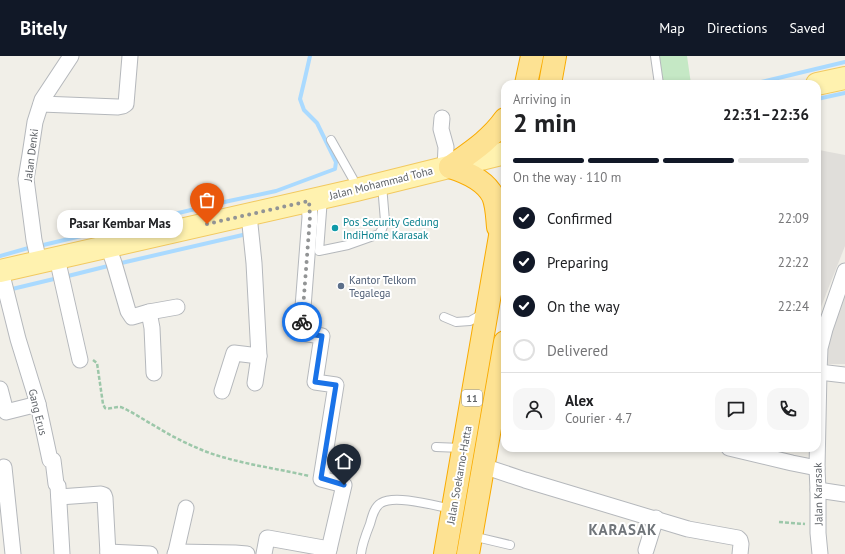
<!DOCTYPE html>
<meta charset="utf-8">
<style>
:root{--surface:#fff;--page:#f6f6f6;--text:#202124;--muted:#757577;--line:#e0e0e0;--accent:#111827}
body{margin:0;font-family:"PT Sans",sans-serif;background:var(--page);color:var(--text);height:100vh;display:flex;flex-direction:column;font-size:15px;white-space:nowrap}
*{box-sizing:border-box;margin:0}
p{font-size:13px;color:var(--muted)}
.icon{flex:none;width:22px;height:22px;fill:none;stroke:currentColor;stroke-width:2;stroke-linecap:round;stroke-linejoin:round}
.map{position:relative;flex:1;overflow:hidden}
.panel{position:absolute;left:501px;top:24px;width:320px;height:372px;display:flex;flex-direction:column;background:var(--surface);border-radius:12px;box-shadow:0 2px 6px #0003}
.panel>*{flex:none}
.pin{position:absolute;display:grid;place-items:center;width:34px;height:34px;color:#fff;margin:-41px -17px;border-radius:50% 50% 50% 0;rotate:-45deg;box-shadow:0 0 4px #0007}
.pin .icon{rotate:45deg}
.courier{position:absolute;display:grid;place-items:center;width:40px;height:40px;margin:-20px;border:3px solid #1a73e8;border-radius:50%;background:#fff;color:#222;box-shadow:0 1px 5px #0007}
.bubble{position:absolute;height:28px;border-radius:12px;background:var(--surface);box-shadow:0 2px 6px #0003;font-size:13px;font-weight:700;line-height:28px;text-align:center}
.overview em{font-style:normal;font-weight:700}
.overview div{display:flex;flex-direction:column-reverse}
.overview{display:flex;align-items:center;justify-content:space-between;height:68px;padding:0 12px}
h1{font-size:26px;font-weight:700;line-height:30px}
.bar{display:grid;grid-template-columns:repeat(4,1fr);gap:6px 4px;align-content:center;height:48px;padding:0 12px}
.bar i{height:5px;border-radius:3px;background:var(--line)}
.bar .selected{background:var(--accent)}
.bar p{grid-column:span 4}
.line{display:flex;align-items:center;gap:10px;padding:0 12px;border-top:1px solid var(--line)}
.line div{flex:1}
.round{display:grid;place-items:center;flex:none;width:42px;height:42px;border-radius:12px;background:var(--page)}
ol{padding:0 12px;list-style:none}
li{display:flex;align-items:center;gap:12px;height:44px}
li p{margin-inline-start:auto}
li .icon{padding:4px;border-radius:50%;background:var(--accent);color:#fff;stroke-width:4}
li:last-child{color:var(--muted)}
li i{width:22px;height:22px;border:2px solid var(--line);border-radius:50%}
header{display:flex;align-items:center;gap:24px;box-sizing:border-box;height:56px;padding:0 20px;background:var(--accent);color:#fff}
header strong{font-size:19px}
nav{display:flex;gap:22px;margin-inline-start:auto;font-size:14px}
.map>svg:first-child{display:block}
</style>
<header>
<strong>Bitely</strong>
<nav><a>Map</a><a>Directions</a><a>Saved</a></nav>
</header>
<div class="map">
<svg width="845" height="498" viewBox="0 0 845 498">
<rect width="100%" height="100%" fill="#f1efe8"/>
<g fill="#e0deda">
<polygon points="819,94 845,99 845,190 817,261 817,100"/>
<polygon points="845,232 845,308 826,308 831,267"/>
</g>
<polygon fill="#c5e8c5" points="652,0 687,0 691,28 657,28"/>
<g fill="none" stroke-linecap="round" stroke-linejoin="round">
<g stroke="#aadaff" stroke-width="4">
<polyline points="753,28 845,6"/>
<polyline points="817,43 845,37"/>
<polyline points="39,190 229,145 276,135 335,113 336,106 317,67 304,54 300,43 305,22 310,0"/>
<polyline points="0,200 32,191"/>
<polyline points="117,208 247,178 247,180"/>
<polyline points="64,221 112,209"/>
<polyline points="8,234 58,222"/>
</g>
<defs>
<g id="lane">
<polyline points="655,0 659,28"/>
<polyline points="331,84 353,123 356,133"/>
<polyline points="323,142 319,195 348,189 379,178 382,173 385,165 382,129"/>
<polyline points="444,261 456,266 470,265 484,257"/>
<polyline points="436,391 462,392"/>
<polyline points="472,480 510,489"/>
<path d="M361,498C362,488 366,478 370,468C372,461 374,451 381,447C395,438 436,450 452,453"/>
</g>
<g id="street">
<polyline points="41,48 118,51 123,50 126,48 130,0"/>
<polyline points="442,62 441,73 446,91 445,112"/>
<polyline points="309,145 310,161 301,277 322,280 315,326 336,329 321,423 344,429 328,498"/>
<polyline points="249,159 254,207 259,300 255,327"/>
<polyline points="108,190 114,207 128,255 132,261 149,256 152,272 154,317"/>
<polyline points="57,202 80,304"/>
<polyline points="39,206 34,184 26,123 30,99 35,66 42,44 71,0"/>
<polyline points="1,215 18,283 38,348 50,404 53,404 56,428 58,430 62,498"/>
<polyline points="149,256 177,251"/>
<polyline points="819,316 845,319"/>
<polyline points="0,333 6,356 38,348"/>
<polyline points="222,335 234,297 259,300"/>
<polyline points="729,392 792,407 817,412"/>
<polyline points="483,410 525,424 688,473 738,482 740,484 741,488 740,498"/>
<polyline points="4,411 13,498"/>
<polyline points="818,434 845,438"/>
<polyline points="59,441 101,438 104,439 105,442 108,498"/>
<polyline points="646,494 656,462"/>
<polyline points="108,496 150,498"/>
<polyline points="176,496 186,452"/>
<polyline points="175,498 176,496 235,497 247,498"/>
<polyline points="264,498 267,482 268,482 329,493"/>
<polyline points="820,498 818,477 818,434 817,412 819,316 820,292 825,273 845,215"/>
</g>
<g id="primary">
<polyline points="817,28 845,22"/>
<polyline points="0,215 356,134 505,97"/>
</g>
<g id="highway">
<polyline points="526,28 532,0"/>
<polyline points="550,28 555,0"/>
<path d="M450,111C466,116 485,124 493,140C497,150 497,161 498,171"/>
<path d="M450,111C471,96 490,84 505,63"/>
<polyline points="445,498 505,151"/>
<polyline points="468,498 505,286"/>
</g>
</defs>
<use href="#lane" stroke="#b5b8bc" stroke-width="10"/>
<use href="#street" stroke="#b5b8bc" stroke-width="17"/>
<use href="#primary" stroke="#f2c960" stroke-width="24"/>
<use href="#highway" stroke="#f9ab00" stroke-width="24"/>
<g stroke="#9cc7a9" stroke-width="2.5" stroke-dasharray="4 2" stroke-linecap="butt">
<path d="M93,304L97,307L103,348L105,352C111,354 117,349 123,352C134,357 144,364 155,370C171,380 189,389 207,396C240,408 275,412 309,420"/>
<polyline points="779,466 805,468"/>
</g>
<use href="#lane" stroke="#fff" stroke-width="8"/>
<use href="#street" stroke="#fff" stroke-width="15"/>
<use href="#primary" stroke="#fff2af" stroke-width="22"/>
<use href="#highway" stroke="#fde293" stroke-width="22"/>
</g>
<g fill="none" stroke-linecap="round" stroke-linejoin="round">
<polyline stroke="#929495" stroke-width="4" stroke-dasharray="0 7.2" points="207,168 309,145 310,161 302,266"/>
<polyline stroke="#1a73e8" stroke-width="5" points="302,266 301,277 322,280 315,326 336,329 321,422 344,429"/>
</g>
<circle fill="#0f9aa8" stroke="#fff" stroke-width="1.5" cx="335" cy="172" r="4"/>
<circle fill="#5c6f8a" stroke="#fff" stroke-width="1.5" cx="341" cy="230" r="4"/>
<g text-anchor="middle" stroke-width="4" stroke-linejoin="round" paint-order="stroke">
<rect fill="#fff" stroke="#8f9295" stroke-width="1" x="462" y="334" width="20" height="16" rx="3"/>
<g font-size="10" font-weight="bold" fill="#5f6368">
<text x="472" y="346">11</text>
</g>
<g font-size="11" fill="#5f6368" stroke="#fff">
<text transform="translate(31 99) rotate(-83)" y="4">Jalan Denki</text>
<text transform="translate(381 127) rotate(-14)" y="4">Jalan Mohammad Toha</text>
<text transform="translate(38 356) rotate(76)" y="4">Gang Erus</text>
<text transform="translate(459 419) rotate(-80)" y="4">Jalan Soekarno-Hatta</text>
<text transform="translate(818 438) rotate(-91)" y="4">Jalan Karasak</text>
</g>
<g font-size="11" fill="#0d838f" stroke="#fff" text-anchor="start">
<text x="343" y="170">Pos Security Gedung<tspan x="343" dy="13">IndiHome Karasak</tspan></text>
</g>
<g font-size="11" fill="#4e5e75" stroke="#fff" text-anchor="start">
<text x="349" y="228">Kantor Telkom<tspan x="349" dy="13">Tegalega</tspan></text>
</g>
<g font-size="15" font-weight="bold" letter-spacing="1" fill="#70757a" stroke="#fff">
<text x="623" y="479">KARASAK</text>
</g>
</g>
</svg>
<div class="pin" style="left:207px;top:168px;background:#ea580c"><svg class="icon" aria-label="bag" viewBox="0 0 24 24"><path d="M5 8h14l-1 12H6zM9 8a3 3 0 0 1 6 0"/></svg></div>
<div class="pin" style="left:344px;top:429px;background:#1f2937"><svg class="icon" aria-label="home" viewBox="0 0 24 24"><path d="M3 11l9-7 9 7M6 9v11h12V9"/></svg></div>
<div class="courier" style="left:302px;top:266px"><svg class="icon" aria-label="bike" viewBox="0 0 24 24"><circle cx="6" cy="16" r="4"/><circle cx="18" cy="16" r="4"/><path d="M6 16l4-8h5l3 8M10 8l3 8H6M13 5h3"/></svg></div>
<div class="bubble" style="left:57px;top:154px;width:126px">Pasar Kembar Mas</div>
<section class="panel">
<div class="overview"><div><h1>2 min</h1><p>Arriving in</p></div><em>22:31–22:36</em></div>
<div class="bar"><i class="selected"></i><i class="selected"></i><i class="selected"></i><i></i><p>On the way · 110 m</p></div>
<ol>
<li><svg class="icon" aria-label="check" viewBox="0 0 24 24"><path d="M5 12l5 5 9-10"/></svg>Confirmed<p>22:09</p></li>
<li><svg class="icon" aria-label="check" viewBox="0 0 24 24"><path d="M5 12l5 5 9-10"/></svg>Preparing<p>22:22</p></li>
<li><svg class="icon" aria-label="check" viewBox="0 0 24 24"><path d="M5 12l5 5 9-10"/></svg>On the way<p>22:24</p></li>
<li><i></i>Delivered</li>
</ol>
<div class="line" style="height:72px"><a class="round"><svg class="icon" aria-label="person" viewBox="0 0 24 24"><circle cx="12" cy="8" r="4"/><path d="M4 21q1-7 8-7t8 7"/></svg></a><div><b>Alex</b><p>Courier · 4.7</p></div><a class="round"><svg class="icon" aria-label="chat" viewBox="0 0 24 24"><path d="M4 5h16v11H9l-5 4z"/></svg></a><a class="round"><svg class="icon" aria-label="phone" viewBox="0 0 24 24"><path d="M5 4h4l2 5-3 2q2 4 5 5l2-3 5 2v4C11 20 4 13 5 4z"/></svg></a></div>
</section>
</div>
